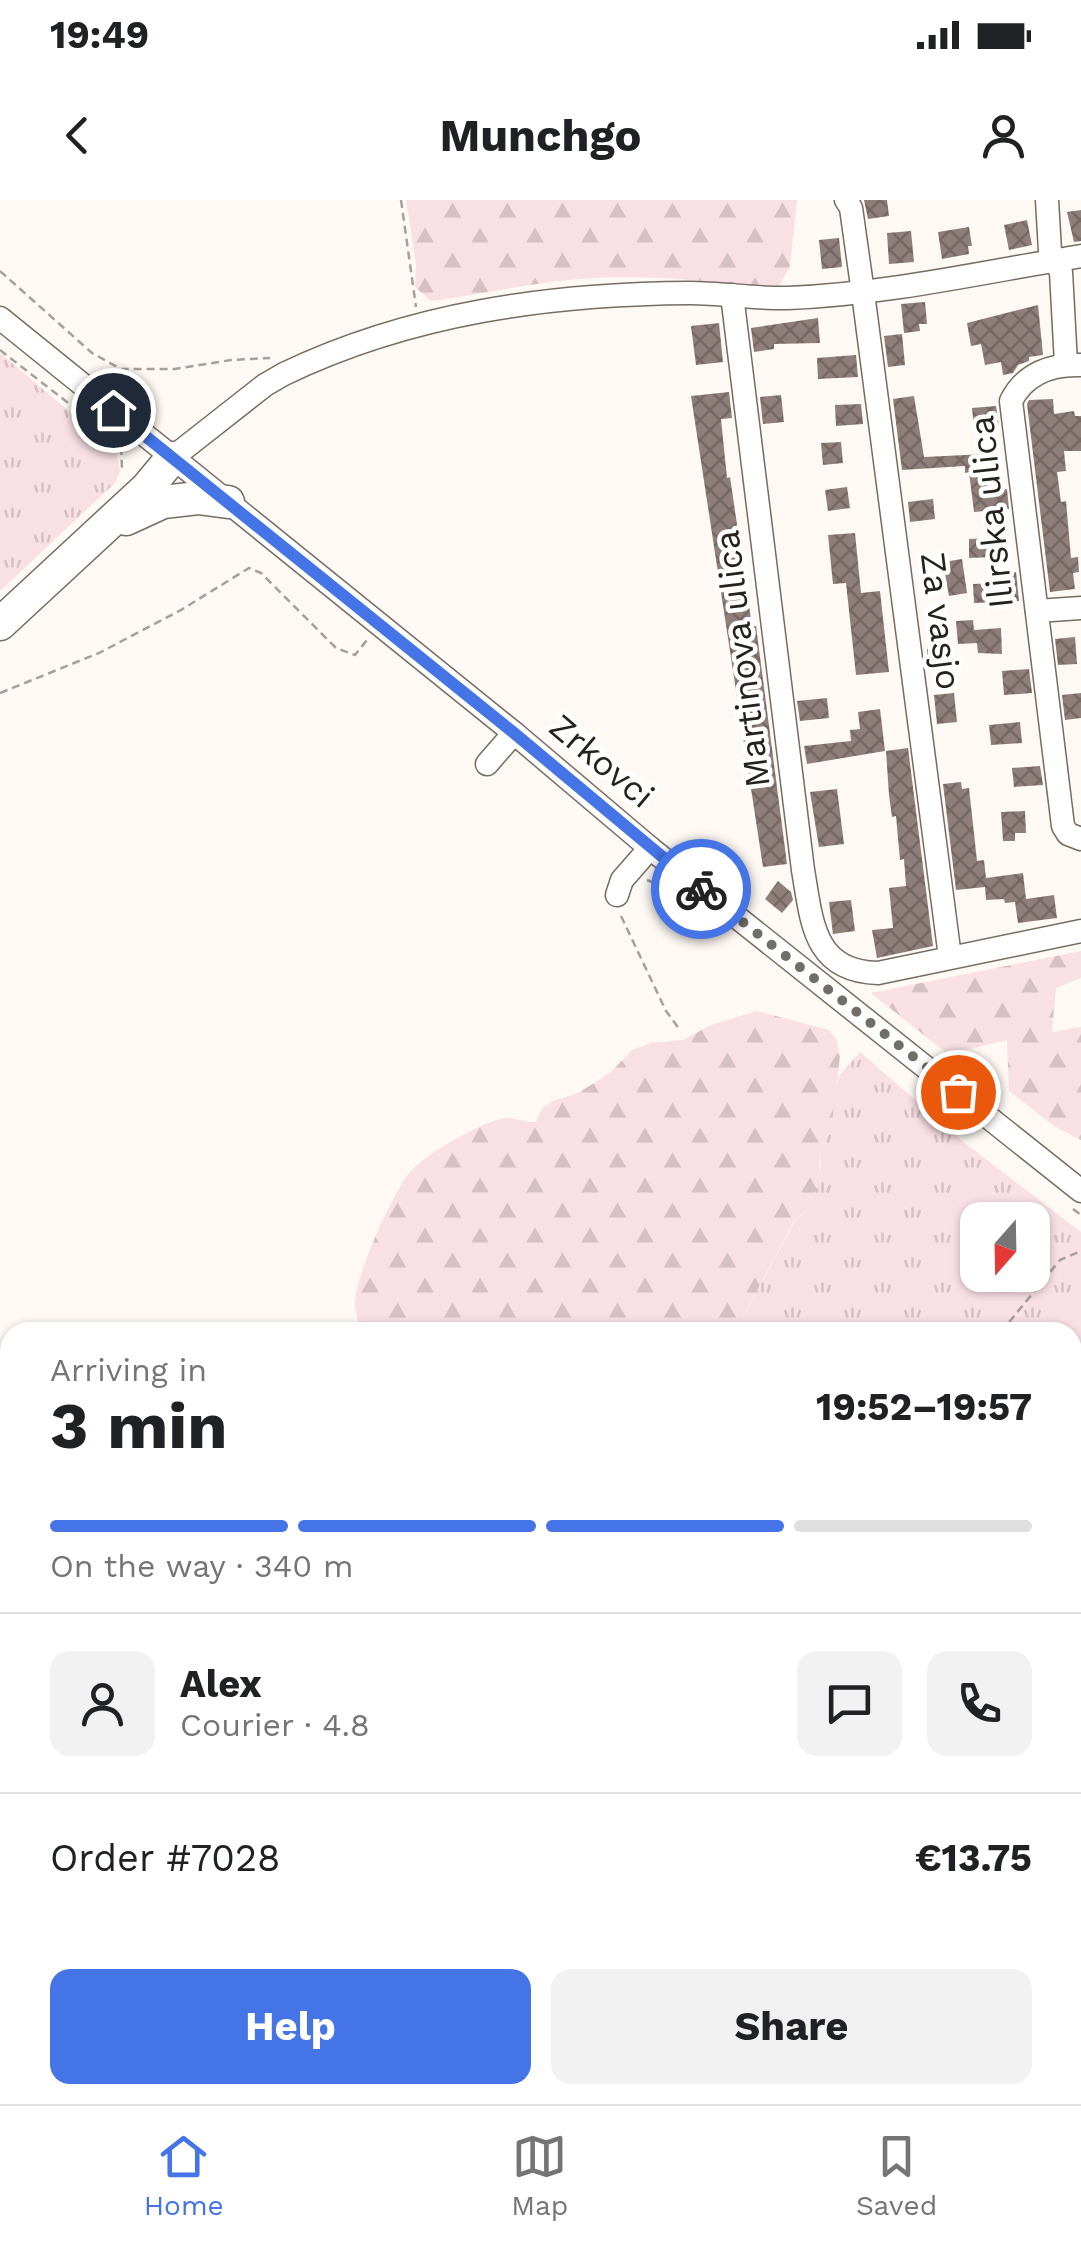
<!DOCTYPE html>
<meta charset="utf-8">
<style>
:root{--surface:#fff;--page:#f2f2f2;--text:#202124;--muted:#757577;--line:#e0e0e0;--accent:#4574e6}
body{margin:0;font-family:"Work Sans",sans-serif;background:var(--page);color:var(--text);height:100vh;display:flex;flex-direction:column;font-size:38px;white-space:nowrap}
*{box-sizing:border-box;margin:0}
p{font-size:32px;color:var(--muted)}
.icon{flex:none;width:55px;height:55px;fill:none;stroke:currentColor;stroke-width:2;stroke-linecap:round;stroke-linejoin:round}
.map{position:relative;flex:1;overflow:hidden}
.drawer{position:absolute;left:0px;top:1122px;width:1082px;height:782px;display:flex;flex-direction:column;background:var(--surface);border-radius:30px 30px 0 0;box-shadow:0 2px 8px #0004}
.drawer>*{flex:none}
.needle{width:65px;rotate:200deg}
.tools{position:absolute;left:960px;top:1002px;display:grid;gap:20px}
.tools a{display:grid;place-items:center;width:90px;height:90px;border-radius:20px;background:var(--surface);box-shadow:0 2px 8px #0004;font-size:50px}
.pin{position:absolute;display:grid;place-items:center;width:85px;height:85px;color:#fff;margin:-42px;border:5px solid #fff;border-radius:50%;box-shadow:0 2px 10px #0007}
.courier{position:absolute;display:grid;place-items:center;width:100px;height:100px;margin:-50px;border:8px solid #4574e6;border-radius:50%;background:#fff;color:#222;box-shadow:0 2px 12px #0007}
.summary em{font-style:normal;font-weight:700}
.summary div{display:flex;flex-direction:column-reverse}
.summary{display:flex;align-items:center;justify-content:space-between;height:170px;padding:0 50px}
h1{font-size:65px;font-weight:700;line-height:75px}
.bar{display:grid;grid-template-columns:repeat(4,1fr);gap:15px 10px;align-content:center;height:120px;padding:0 50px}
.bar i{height:12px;border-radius:8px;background:var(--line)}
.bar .current{background:var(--accent)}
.bar p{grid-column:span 4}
.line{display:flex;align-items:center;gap:25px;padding:0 50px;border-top:2px solid var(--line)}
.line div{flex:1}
.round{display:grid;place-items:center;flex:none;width:105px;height:105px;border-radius:20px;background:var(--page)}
.button{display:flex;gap:20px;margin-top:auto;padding:20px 50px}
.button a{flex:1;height:115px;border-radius:20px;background:var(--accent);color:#fff;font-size:40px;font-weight:700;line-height:115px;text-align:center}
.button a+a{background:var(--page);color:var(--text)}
.status{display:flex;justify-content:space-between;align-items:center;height:70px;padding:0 50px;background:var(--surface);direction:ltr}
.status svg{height:28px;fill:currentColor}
header{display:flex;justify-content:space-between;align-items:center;height:130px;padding:0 50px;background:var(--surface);font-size:45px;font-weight:700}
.tab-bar{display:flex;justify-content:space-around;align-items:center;height:140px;border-top:2px solid var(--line);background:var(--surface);font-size:28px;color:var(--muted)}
.tab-bar a{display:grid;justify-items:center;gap:5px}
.tab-bar .current{color:var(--accent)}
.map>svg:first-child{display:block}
</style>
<div class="status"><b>19:49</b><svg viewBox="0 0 49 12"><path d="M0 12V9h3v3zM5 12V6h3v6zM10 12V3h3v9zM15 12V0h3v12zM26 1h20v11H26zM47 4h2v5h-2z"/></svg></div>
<header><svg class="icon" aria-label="back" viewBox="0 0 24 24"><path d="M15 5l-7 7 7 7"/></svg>Munchgo<svg class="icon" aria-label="person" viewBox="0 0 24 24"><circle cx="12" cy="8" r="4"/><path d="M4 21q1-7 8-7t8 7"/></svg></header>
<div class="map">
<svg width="1081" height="1904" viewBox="0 0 1081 1904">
<defs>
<pattern id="grass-tufts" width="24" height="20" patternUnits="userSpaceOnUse" patternTransform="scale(2.5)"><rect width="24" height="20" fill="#f9e0e5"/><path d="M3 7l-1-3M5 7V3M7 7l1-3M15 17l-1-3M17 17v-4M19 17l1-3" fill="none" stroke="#d5c0c4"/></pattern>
<pattern id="forest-firs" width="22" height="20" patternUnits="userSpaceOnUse" patternTransform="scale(2.5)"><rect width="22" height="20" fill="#f9e0e5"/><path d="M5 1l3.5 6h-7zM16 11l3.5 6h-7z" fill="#d5c0c4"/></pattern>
<pattern id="building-cross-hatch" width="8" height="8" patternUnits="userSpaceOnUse" patternTransform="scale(2.5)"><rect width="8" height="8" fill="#8f7f7b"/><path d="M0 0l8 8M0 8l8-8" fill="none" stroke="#756864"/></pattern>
</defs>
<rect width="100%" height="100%" fill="#fef9f4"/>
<g fill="url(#grass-tufts)" fill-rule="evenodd">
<polygon points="0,153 116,251 120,271 116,282 0,391"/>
<path d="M860,852L966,944L1081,1032V1904H682L669,1895H1072V1132H735L795,1021L808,1009L821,967L820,952L831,931L835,890L839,876ZM978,1020H1032V1075H978Z"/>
</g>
<g fill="url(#forest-firs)">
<path d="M406,0H797L790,66L778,88C717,83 654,74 592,78C538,81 485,94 431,101L415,87L416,64Z"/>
<polygon points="1081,751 1081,778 1056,788 1052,832 1081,827 1081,940 1054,926 1009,891 1007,840 948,854 871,793"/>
<path d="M757,811L829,830L836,839L840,856L831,931L820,952L819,983L808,1009L794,1021L735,1132H352L359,1124C357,1117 354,1109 355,1101C357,1073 392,994 410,972C425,954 483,921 505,918C516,917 526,923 536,922L542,908L553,901L578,893L610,873L632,850L651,843L683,840L711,825Z"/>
<polygon points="591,1895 669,1895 682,1904 602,1904"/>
</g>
<g fill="url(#building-cross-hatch)">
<polygon points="864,0 887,0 889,16 868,19"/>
<polygon points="1081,10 1081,41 1074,42 1067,12"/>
<polygon points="1027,20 1032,45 1009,50 1004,25"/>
<polygon points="969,27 972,46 968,46 969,54 942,59 938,32"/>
<polygon points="911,31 914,62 889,64 887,33"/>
<polygon points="839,38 842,67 822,69 819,40"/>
<polygon points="925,102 927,124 919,124 920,131 904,133 901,104"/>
<polygon points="1038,105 1043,155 1029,157 1029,161 1018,165 1013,173 1003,175 1001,162 985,165 981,144 971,146 967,123"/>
<polygon points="818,118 820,143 774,144 774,149 754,152 751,128"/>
<polygon points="719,123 723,162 696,165 691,126"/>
<polygon points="902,134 905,165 888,167 884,136"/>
<polygon points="856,155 858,177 818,179 817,158"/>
<polygon points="729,192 732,218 721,219 727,278 730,277 752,426 756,426 787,664 763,667 691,196"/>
<polygon points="781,195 784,222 763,224 760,197"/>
<polygon points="914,196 924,257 986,254 987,291 1007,289 1009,309 974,312 969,272 965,273 965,266 902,270 893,199"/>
<polygon points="1053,199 1054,214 1074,211 1075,216 1081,216 1081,251 1064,251 1066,271 1057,272 1061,302 1066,301 1071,358 1078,357 1079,372 1073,373 1075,389 1050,392 1027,204 1029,200"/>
<polygon points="861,204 863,224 836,226 835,205"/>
<polygon points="996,206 999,226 974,229 972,208"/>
<polygon points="841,242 843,263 823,265 821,243"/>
<polygon points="847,287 850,308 828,311 825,290"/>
<polygon points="933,299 935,319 910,322 908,302"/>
<polygon points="855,333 861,393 880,391 889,472 856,475 846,383 833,384 828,335"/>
<polygon points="990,338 991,357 969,358 969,339"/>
<polygon points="962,359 967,393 949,396 943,362"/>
<polygon points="1016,372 1019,401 974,403 973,384 996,383 995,375"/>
<polygon points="973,420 974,430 1001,428 1002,454 978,453 977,443 958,444 956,421"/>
<polygon points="1075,437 1077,464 1058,465 1055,439"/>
<polygon points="951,447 953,469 929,471 927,449"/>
<polygon points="1029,469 1032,493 1004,495 1002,471"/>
<polygon points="954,493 957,522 937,524 934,495"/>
<polygon points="1081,493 1081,518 1065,520 1062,495"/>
<polygon points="827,498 829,518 800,521 797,501"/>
<polygon points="880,509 885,551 807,564 804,546 851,541 850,530 860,529 858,512"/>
<polygon points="1020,522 1022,543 991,545 989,525"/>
<polygon points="908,548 933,746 877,758 872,730 893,728 889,688 906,686 904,659 900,660 896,616 892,617 889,595 886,551"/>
<polygon points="1040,566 1043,585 1014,587 1012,568"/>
<polygon points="961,582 962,589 969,588 977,661 984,660 986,678 1023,673 1026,699 1054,695 1057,718 1018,723 1015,702 1005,703 1004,699 986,700 985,687 956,690 943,584"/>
<polygon points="837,589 844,644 819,647 810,592"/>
<polygon points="1025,611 1026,633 1015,633 1015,641 1003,641 1001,612"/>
<polygon points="778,681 791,692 793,700 782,713 765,699"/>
<polygon points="851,700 855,731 833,734 829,702"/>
</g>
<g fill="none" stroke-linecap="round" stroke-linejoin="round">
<defs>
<g id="minor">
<polyline points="846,0 851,8 863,93 950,757"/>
<polyline points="1047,0 1050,51 1061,72 1066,164"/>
<path d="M732,95L803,670C812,722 813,771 878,773L1081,731"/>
<polyline points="0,118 514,533 650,648 1081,991"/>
<path d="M1081,165C1052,164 1025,173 1011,201L1063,626L1068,634L1081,639"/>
<path d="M172,258L265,185L284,174C411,113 550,94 690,93C723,93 756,99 788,98C887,94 984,72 1081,56"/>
<polyline points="1037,411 1081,408"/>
<polyline points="487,564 514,533"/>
<polyline points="617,695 622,680 650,648"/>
<polyline points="1072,1407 1081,1380"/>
<polyline points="0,1820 10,1830"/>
<polyline points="76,1895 85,1904"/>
</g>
<g id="highway">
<polyline points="126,319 163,302 198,298 228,302"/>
<polyline points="0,424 147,288 172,258"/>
</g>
</defs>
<use href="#minor" stroke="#766c62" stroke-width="25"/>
<use href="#highway" stroke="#766c62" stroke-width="35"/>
<g stroke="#a5a09b" stroke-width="2.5" stroke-dasharray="8 5" stroke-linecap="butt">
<polyline points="401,0 416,107"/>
<polyline points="0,71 92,153 121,169 175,169 231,160 270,158"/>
<polyline points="0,150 121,244 122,269"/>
<polyline points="0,493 99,453 181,410 249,368 261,373 336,448 355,455 367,440"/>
<polyline points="647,680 667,688"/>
<polyline points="621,716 666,811 680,830"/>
<polyline points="1073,1009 1081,1015"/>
<polyline points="1001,1132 1060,1060 1081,1051"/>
</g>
<use href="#minor" stroke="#fff" stroke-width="22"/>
<use href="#highway" stroke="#fff" stroke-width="32"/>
</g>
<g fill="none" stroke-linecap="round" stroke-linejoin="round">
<polyline stroke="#716d68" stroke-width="10" stroke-dasharray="0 18" points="701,689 958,892"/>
<polyline stroke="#4574e6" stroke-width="12" points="113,210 514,533 701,689"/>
</g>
<g text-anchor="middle" stroke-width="9" stroke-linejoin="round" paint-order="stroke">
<g font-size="35" fill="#25211c" stroke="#fff">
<text transform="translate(991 312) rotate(-96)" y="12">Ilirska ulica</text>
<text transform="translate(941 421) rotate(83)" y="12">Za vasjo</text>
<text transform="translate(742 459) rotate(-97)" y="12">Martinova ulica</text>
<text transform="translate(602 561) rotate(40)" y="12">Zrkovci</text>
</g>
</g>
</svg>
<div class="tools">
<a><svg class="needle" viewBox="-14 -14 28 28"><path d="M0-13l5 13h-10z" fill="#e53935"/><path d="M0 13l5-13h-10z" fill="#757577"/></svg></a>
</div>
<div class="pin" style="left:958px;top:892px;background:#ea580c"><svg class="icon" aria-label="bag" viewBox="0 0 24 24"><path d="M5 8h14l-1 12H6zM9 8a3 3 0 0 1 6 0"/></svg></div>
<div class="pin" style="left:113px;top:210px;background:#1f2937"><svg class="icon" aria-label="home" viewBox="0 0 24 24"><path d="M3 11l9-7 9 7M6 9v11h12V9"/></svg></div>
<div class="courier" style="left:701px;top:689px"><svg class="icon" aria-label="bike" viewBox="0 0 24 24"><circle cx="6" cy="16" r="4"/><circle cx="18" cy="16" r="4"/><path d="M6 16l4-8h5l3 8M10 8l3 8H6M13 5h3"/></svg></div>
<section class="drawer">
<div class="summary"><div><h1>3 min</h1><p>Arriving in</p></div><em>19:52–19:57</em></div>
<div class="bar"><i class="current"></i><i class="current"></i><i class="current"></i><i></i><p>On the way · 340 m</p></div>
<div class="line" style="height:180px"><a class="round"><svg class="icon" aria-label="person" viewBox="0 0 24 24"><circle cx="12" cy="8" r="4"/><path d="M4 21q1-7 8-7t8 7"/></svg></a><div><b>Alex</b><p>Courier · 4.8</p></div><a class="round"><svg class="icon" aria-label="chat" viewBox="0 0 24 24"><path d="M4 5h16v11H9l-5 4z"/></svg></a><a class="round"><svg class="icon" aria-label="phone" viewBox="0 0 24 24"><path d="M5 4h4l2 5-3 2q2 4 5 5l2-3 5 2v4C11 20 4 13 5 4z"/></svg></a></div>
<div class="line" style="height:130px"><div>Order #7028</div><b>€13.75</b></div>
<div class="button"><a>Help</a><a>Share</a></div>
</section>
</div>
<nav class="tab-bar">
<a class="current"><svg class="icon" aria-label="home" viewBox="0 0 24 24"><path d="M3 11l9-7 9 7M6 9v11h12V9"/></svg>Home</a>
<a><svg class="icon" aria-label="map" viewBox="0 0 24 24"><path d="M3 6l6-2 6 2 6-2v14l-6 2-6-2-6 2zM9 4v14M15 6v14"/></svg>Map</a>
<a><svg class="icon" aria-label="saved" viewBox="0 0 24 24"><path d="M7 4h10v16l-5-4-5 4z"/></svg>Saved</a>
</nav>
